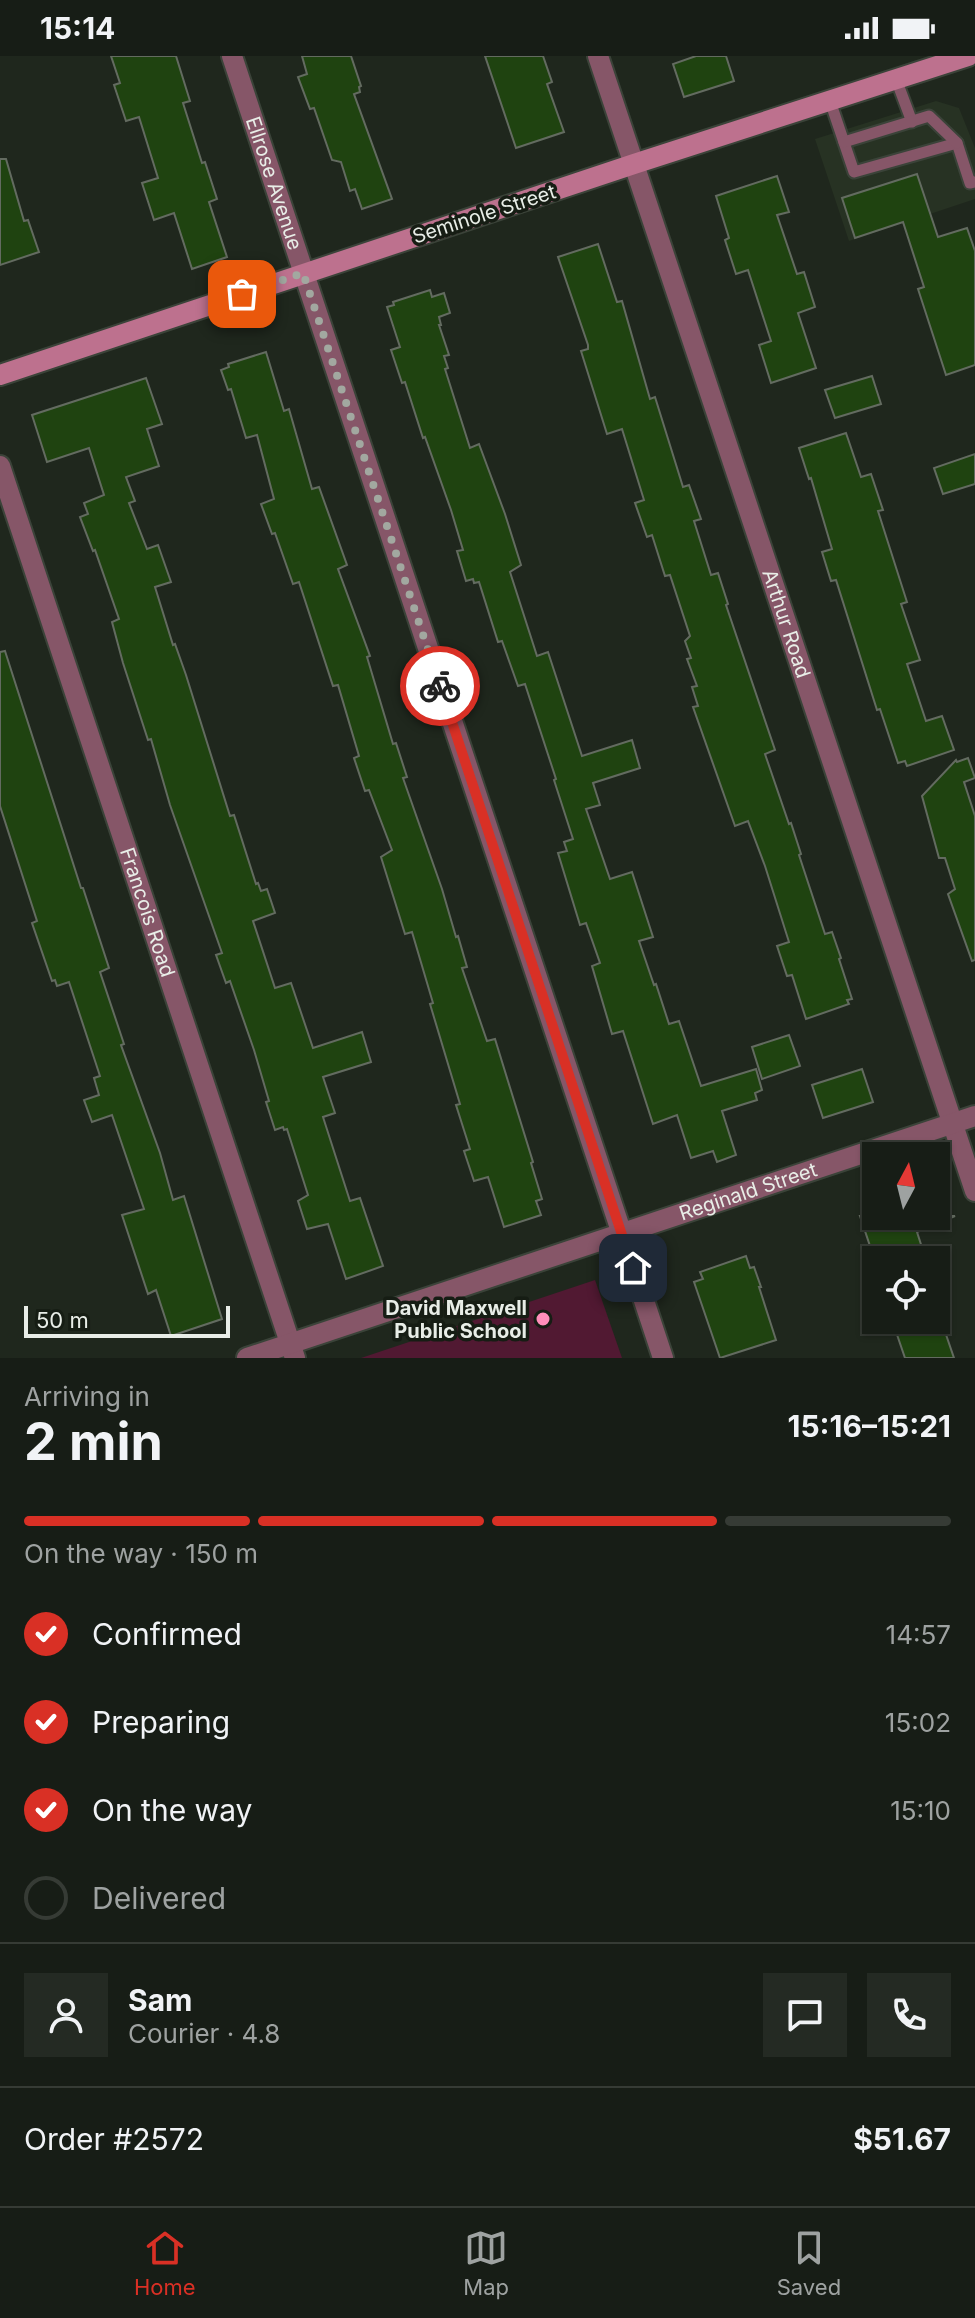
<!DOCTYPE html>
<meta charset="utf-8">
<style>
:root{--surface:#171d16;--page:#242a23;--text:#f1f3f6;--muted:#9ea2a1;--line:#363b35;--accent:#d93025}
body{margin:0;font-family:Inter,sans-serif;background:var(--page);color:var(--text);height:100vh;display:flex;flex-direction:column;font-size:30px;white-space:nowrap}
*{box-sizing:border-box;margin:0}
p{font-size:26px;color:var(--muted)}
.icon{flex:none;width:44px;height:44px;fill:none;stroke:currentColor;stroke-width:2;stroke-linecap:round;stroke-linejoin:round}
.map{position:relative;height:1302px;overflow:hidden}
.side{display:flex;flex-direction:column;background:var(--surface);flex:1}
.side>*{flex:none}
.needle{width:52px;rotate:7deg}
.buttons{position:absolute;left:862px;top:1086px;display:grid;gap:16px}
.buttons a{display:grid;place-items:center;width:88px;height:88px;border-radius:0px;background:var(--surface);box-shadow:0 2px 6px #0004,0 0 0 2px var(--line);font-size:40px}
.scale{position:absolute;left:24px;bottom:20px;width:206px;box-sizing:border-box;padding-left:8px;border:4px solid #e8ede7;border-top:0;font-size:22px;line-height:28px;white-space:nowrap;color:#e8ede7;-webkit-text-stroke:6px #161d14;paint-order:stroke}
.pin{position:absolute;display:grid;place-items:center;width:68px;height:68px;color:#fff;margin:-34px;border-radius:16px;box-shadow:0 4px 12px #0006}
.courier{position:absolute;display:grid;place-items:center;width:80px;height:80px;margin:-40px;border:6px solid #d93025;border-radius:50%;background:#fff;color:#222;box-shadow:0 2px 10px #0007}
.head em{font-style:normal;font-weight:700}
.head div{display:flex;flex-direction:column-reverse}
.head{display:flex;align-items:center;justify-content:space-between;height:136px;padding:0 24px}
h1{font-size:52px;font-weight:700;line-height:60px}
.bar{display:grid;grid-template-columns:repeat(4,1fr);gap:12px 8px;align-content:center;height:96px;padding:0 24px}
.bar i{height:10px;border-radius:6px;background:var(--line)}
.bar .on{background:var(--accent)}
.bar p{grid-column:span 4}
.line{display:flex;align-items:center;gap:20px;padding:0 24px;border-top:2px solid var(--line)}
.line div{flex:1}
.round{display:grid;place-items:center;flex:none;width:84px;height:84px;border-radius:0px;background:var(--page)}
ol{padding:0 24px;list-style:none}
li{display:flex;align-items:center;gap:24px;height:88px}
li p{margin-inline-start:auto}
li .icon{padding:8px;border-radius:50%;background:var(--accent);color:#fff;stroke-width:4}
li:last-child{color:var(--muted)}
li i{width:44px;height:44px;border:4px solid var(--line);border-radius:50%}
.status{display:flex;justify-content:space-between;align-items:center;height:56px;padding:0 40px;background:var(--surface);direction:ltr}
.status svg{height:22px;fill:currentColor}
.menu{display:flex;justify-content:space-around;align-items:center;height:112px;border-top:2px solid var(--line);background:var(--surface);font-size:22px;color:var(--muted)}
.menu a{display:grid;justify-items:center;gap:4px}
.menu .on{color:var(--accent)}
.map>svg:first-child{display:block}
</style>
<div class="status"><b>15:14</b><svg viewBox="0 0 49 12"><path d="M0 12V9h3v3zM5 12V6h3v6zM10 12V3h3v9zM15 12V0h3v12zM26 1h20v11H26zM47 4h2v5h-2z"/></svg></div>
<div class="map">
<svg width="975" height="1302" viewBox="0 0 975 1302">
<rect width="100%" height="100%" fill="#1f271d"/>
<polygon fill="#273223" points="936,45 959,52 975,92 975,143 849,185 815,83"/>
<polygon fill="#511932" points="595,1224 622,1302 361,1302"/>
<g fill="#1f4310" stroke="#636b60" stroke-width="2">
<polygon points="111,0 176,0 190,45 183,47 202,107 205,106 217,143 209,146 227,201 192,213 174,157 154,164 142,127 158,122 139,61 126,65 114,29 120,27"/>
<polygon points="302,0 351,0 361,30 359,31 360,36 354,38 392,143 362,153 355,133 350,135 341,106 332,104 314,52 310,53 298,21 307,18"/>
<polygon points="485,0 543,0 552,26 547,28 564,76 516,92"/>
<polygon points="696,0 726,0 734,25 684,41 673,8"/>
<polygon points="0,103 6,103 24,165 28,164 39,196 0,209"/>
<polygon points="917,118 938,181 967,172 975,195 975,309 946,319 918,233 924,231 903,166 855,182 842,142"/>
<polygon points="777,120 789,156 777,159 797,218 804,216 815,251 798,257 816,312 771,327 759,289 771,285 748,214 736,218 725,184 729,182 716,140"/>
<polygon points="598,188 617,246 622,245 650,343 655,341 683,431 689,429 701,463 694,465 711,519 718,517 728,548 726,549 775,694 765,698 789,768 791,767 801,798 799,799 825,878 832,876 841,902 839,903 852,943 847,944 849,948 806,963 792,919 787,920 777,890 789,886 765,810 748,765 735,770 693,651 698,650 692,631 697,630 687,603 691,602 685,585 690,580 670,519 665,520 652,479 647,481 635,447 644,444 622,373 607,378 581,295 588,293 588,289 558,201"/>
<polygon points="430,234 432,241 444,237 450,257 439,261 441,269 439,269 449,299 444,300 448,312 445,313 470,392 479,388 505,458 521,509 510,516 537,600 548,596 582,700 632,684 640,712 593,727 600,749 586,753 610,823 632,816 653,881 639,885 654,929 656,928 669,968 679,965 701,1030 756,1013 762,1034 755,1037 757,1044 722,1055 736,1099 717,1106 713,1095 691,1102 677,1059 653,1068 623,975 612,978 592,910 600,907 586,867 580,869 558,797 567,795 564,786 573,783 554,724 556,723 525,628 518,630 502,585 498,586 479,526 474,527 473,523 466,525 457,495 463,494 451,454 425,381 423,382 405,326 402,327 391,294 400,291 387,251 394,249 393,246"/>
<polygon points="266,296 284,355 289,353 312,433 319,431 347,509 338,513 370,600 367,601 393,688 396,687 407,721 403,722 442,833 456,881 458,880 467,911 462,912 487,985 495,983 533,1106 531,1107 542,1143 536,1145 541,1159 504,1171 488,1121 474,1125 464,1095 470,1093 456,1049 460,1048 430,948 433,947 412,876 405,878 381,801 392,794 369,734 365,735 354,702 359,700 338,629 333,630 299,526 293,528 275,477 272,478 261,448 274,443 257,379 246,382 231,333 228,334 221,314 229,311 228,308"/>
<polygon points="872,320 881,348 835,362 825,334"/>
<polygon points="146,322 162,368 147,373 159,410 126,421 135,445 129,447 147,493 158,489 171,526 155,531 173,589 175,588 186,619 230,760 234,759 256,828 258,827 261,835 267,833 275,857 253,865 275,932 291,927 313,992 362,976 371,1006 323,1021 335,1057 323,1061 350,1145 360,1142 383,1210 346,1223 328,1168 307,1173 298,1145 308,1139 287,1073 284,1074 283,1071 275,1074 266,1046 269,1045 254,994 230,925 226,927 216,899 222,897 170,749 151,683 148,684 123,607 112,566 119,563 95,494 93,495 80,461 88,458 84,447 104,439 89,392 47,406 32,359"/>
<polygon points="846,377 861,421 871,418 883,454 878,455 907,546 901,548 920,604 907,608 926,665 942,660 954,694 907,710 905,705 898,707 880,653 877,654 836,524 831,525 822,496 832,493 811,422 809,423 799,392"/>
<polygon points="975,398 975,428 943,438 934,412"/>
<polygon points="5,595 81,832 83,832 109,912 100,916 124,988 121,989 160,1097 173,1144 184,1140 222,1263 171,1280 156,1234 148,1238 122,1159 144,1153 112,1059 92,1066 84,1044 99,1039 94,1022 100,1020 69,926 57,930 55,924 52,925 32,867 37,865 0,750 0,596"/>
<polygon points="968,702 975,722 964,726 975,760 975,904 972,905 948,838 955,833 945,802 939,802 922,740 956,704 957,706"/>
<polygon points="789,979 800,1010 762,1023 752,991"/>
<polygon points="862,1013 873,1046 823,1062 812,1029"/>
<polygon points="860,1160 955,1160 917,1176 926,1204 896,1204 892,1190 872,1196"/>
<polygon points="746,1200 750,1212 754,1211 761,1231 759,1231 776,1284 720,1302 694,1226 703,1223 700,1216"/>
<polygon points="892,1264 941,1264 954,1302 905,1302"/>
</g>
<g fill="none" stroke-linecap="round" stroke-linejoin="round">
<defs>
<g id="lane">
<polyline points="896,23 912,66"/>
<polyline points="830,45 854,116 957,87 970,127 975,126"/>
<polyline points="844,86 929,60 957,87"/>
</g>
<g id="street">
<path id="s1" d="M232,0L663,1302"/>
<path id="s2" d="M598,0L975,1135"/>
<path id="s3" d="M0,410L295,1302"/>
<path id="s4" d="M247,1302L975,1060"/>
</g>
<polyline id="secondary" points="0,319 634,108 968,0"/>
</defs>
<use href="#lane" stroke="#3b4339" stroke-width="15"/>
<use href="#street" stroke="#3b4339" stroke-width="24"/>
<use href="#secondary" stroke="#3b4339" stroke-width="24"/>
<use href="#lane" stroke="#865668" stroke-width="11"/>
<use href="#street" stroke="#865668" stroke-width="20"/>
<use href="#secondary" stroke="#bd718e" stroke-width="20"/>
</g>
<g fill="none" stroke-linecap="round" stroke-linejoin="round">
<polyline stroke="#a2a8a0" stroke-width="8" stroke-dasharray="0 14.4" points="242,238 303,217 440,630"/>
<polyline stroke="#d93025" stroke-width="10" points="440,630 633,1212"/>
</g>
<circle fill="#ff8eba" stroke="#161d14" stroke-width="3" cx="543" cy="1263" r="8"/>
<g text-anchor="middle" stroke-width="7" stroke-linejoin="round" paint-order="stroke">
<g font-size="20" fill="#e8ede7" stroke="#161d14">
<text dy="7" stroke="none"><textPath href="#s1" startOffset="134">Ellrose Avenue</textPath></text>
<text transform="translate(484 158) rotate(-18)" y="7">Seminole Street</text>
<text dy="7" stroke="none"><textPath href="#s2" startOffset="598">Arthur Road</textPath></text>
<text dy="7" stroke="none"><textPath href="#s3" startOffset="470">Francois Road</textPath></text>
<text dy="7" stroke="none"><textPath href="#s4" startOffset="528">Reginald Street</textPath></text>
</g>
<g font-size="20" font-weight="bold" fill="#e8ede7" stroke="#161d14" text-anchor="end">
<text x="527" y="1259">David Maxwell<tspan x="527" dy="23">Public School</tspan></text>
</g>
</g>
</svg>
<div class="buttons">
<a><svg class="needle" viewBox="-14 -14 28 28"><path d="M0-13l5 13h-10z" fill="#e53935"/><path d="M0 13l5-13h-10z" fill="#9ea2a1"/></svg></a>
<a><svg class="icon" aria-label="locate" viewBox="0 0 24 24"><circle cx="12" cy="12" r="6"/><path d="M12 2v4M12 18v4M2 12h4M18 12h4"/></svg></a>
</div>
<div class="scale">50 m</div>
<div class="pin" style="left:242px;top:238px;background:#ea580c"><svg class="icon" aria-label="bag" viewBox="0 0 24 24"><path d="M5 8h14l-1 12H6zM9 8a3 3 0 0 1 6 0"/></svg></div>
<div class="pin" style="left:633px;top:1212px;background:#1f2937"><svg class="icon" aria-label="home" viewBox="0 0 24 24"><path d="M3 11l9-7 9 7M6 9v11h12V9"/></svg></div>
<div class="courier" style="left:440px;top:630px"><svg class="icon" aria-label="bike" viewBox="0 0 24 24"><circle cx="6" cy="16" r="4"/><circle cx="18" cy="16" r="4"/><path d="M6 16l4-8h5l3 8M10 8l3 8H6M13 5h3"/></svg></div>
</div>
<section class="side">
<div class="head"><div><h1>2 min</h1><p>Arriving in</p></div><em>15:16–15:21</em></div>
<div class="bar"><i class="on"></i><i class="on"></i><i class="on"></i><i></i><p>On the way · 150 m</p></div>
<ol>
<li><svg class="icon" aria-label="check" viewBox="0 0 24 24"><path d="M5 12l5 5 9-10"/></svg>Confirmed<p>14:57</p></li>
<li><svg class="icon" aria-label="check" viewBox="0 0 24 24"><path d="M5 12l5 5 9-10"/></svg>Preparing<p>15:02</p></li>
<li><svg class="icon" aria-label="check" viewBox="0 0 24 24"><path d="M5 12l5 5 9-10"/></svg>On the way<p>15:10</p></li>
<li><i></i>Delivered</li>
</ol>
<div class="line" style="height:144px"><a class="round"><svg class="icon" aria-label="person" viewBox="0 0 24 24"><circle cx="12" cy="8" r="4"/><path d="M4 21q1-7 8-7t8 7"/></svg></a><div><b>Sam</b><p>Courier · 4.8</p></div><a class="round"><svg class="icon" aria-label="chat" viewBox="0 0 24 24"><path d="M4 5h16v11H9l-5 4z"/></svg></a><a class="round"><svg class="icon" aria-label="phone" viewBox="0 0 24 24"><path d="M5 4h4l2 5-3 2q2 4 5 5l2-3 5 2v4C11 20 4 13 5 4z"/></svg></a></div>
<div class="line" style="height:104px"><div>Order #2572</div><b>$51.67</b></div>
</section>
<nav class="menu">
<a class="on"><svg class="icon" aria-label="home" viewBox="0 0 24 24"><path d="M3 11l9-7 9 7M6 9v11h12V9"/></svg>Home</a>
<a><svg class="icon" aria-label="map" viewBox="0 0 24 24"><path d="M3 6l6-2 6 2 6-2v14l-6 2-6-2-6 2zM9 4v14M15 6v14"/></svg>Map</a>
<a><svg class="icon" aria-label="saved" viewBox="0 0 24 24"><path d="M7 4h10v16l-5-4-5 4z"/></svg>Saved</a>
</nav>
